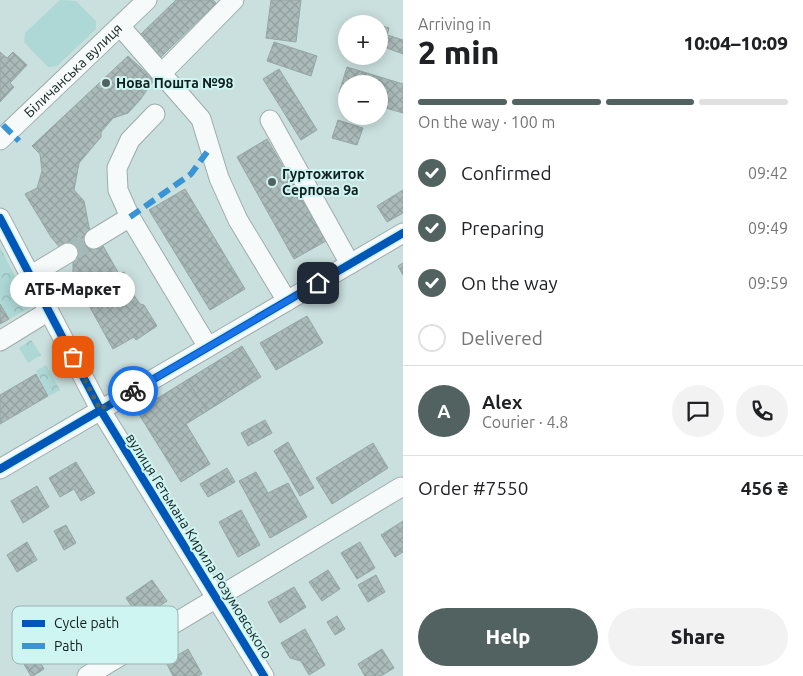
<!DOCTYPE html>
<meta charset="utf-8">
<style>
:root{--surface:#fff;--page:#f2f2f2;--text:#202124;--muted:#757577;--line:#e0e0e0;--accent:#516261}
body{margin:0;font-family:Ubuntu,sans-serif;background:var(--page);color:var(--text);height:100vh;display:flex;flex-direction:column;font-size:19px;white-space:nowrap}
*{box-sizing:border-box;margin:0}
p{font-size:16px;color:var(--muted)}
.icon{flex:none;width:28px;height:28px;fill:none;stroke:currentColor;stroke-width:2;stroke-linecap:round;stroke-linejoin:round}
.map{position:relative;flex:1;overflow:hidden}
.sheet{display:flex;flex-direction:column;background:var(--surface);width:400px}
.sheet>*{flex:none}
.controls{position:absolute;left:338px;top:15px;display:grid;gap:10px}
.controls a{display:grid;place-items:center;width:50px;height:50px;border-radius:50%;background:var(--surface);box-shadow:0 2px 12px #0003;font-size:25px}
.pin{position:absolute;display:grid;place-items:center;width:42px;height:42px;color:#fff;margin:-21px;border-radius:10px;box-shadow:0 2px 8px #0006}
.courier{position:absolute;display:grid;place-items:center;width:50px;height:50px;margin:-25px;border:4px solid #1a73e8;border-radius:50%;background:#fff;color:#222;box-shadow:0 1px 6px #0007}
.bubble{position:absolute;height:35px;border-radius:18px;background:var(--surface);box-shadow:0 2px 12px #0003;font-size:16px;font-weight:800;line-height:35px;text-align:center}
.summary em{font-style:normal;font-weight:800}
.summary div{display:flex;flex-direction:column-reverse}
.summary{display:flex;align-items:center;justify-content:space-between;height:85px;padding:0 15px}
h1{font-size:32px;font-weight:800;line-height:38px}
.bar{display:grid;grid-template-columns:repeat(4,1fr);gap:8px 5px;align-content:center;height:60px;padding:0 15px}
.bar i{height:6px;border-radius:4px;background:var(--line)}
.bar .current{background:var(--accent)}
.bar p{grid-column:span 4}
.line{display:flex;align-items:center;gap:12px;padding:0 15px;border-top:1px solid var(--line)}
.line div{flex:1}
.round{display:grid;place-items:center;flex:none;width:52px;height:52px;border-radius:26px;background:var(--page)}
ol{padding:0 15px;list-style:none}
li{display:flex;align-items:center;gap:15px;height:55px}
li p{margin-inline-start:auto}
li .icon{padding:5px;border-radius:50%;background:var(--accent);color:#fff;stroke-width:4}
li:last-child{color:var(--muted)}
li i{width:28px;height:28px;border:2px solid var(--line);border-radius:50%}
.action{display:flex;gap:10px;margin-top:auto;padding:10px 15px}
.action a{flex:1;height:58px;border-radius:30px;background:var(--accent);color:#fff;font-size:20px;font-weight:800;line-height:58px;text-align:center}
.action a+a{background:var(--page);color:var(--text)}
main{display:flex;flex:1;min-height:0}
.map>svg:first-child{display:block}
</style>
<main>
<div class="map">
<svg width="403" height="676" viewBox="0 0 403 676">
<defs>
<pattern id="forest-crowns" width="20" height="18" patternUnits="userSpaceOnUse" patternTransform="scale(1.25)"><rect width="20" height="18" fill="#add8d5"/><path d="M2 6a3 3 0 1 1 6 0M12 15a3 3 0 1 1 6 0" fill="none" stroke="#94b9b6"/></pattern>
<pattern id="building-cross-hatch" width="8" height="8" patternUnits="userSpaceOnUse" patternTransform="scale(1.25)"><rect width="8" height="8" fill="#abbbba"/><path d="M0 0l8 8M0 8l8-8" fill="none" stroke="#92a09f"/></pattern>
</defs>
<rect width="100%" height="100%" fill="#cae0de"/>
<polygon fill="#add8d5" points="60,0 76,1 96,21 96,29 57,66 48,67 24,42 25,33"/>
<g fill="url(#forest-crowns)">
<polygon points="0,247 31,307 9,319 0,304"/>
<polygon points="31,340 41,355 28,363 19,348"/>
<polygon points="46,365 60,390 49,396 36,371"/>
</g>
<g fill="url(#building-cross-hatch)" stroke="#95a6a4">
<polygon points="176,0 213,0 216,3 161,57 140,35"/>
<polygon points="271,0 301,0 296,42 266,38"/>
<polygon points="379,25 389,28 387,35 403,40 403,54 379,45"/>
<polygon points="274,42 317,56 311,76 267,61"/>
<polygon points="0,52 7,58 13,52 27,65 10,83 14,87 0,102"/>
<polygon points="128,56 154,80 140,100 128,113 113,118 101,132 101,137 79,163 74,190 84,201 89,227 94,239 67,251 61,249 51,237 25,194 37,188 42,171 40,154 32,146"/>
<polygon points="347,67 403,84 403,113 379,106 379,84 346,84 346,96 339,93"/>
<polygon points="279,69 317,130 301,140 263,79"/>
<polygon points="338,120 363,128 357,145 332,138"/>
<polygon points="267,139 326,241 294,259 237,157"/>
<polygon points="185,189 245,289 210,310 149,210"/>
<polygon points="403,190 403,213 387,222 377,206"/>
<polygon points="94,239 102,244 119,274 124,272 133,288 131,291 140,304 144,305 157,326 136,340 134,337 113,349 76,282 73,272 73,263 67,251"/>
<polygon points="403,263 403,275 398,266"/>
<polygon points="0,304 9,319 0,324"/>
<polygon points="307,316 323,343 276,370 260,343"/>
<polygon points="242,346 261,377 207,411 187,380"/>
<polygon points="36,374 48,396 0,424 0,395"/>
<polygon points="187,380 207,411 186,424 210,464 181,482 137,411"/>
<polygon points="265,420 272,433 248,446 241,433"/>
<polygon points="288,442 314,488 300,496 274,451"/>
<polygon points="373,443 388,468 332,504 316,478"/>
<polygon points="76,462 95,493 81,501 74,489 60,497 49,478"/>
<polygon points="227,468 235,482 208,497 200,484"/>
<polygon points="256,472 268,493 288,483 307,517 270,538 239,481"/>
<polygon points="37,486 49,507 23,523 11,501"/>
<polygon points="241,510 260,545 238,557 219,522"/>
<polygon points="403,521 403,552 395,557 381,535"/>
<polygon points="66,525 76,543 64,550 54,531"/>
<polygon points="27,542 37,560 17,572 7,555"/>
<polygon points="360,542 375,568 357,579 341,553"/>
<polygon points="328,570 340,589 322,601 309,582"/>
<polygon points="376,575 385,592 368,602 358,585"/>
<polygon points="152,580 167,601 140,619 126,598"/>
<polygon points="294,587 306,607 280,623 268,602"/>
<polygon points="337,616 345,629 335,635 327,622"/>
<polygon points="305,629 325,665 309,675 301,661 290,658 281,643"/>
<polygon points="188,649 202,674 198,676 173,676 166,662"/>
<polygon points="382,649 394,668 381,676 365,676 358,664"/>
<polygon points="34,651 44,669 33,676 31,676 21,659"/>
</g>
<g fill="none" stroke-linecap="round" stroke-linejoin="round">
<polyline stroke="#a5b9b8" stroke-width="19" stroke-dasharray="19 9" stroke-linecap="butt" points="68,253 94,239"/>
<defs>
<g id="minor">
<polyline points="120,26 201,119 219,178 238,220 287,301"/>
<polyline points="162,73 234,0"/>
<polyline points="155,114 130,140 117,168 118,190 130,217 208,347"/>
<polyline points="270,120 350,264"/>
<path id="s1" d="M0,140L147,0"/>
<polyline points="0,218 100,409 264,676"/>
<polyline points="94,239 130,217"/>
<polyline points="30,276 68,253"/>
<polyline points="0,341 39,317"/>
<polyline points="0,469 403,233"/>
<polyline points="87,676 401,487"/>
</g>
</defs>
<use href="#minor" stroke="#9cadac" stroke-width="21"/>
<use href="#minor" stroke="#f7fafa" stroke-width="19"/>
<g stroke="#3894d5" stroke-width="6" stroke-dasharray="12 6" stroke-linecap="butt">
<polyline points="3,125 19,141"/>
<polyline points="130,217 191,174 210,148"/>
</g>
<defs>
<g id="cycleway">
<polyline points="0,218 100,409 264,676"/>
<polyline points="0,469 403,233"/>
</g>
</defs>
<use href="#cycleway" stroke="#cff5f2" stroke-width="11"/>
<use href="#cycleway" stroke="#0057b8" stroke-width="8"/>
</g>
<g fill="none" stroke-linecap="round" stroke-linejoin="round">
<polyline stroke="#516261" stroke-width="5" stroke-dasharray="0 9" points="73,357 100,409 133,391"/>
<polyline stroke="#1a73e8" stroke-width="6" points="133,391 318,283"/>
</g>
<g fill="#516261" stroke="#cff5f2" stroke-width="2">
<circle cx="106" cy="83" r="5"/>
<circle cx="272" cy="182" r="5"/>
</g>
<g text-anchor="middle" stroke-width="4" stroke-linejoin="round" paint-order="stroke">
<g font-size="14" fill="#101e1e" stroke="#cff5f2">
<text dy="5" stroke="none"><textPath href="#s1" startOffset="101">Біличанська вулиця</textPath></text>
<text transform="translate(199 546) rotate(58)" y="5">вулиця Гетьмана Кирила Розумовського</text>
</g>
<g font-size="14" font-weight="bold" fill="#101e1e" stroke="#cff5f2" text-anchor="start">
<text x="116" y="88">Нова Пошта №98</text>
<text x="282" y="179">Гуртожиток<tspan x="282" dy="16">Серпова 9а</tspan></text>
</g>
</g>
<rect x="12" y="606" width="166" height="58" rx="8" fill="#cff5f2" stroke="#96b4b2" stroke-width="1"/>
<rect x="22" y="620" width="23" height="7" fill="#0057b8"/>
<rect x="22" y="643" width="23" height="6" fill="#3894d5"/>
<g font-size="14" fill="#101e1e">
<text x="54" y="628">Cycle path</text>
<text x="54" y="651">Path</text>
</g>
</svg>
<div class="controls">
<a>+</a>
<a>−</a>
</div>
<div class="pin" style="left:73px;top:357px;background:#ea580c"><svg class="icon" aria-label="bag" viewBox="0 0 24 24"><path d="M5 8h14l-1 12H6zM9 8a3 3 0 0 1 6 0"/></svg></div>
<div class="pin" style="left:318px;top:283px;background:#1f2937"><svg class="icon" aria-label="home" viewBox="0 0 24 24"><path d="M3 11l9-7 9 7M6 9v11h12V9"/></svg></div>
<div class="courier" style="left:133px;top:391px"><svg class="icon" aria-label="bike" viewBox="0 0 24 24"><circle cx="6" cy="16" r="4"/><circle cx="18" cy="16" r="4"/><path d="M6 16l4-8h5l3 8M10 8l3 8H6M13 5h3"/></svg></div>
<div class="bubble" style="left:10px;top:272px;width:125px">АТБ-Маркет</div>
</div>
<section class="sheet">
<div class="summary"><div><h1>2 min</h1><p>Arriving in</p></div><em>10:04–10:09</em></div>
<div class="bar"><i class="current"></i><i class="current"></i><i class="current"></i><i></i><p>On the way · 100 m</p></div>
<ol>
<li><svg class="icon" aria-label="check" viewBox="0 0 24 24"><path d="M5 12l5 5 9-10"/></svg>Confirmed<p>09:42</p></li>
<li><svg class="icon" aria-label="check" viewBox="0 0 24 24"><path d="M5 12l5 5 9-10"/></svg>Preparing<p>09:49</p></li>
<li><svg class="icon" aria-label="check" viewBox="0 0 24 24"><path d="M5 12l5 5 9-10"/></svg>On the way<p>09:59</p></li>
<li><i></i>Delivered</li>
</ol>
<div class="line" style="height:90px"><b class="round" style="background:var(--accent);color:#fff">A</b><div><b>Alex</b><p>Courier · 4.8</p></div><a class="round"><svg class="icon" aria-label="chat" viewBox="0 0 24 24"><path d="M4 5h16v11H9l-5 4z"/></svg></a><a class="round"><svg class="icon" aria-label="phone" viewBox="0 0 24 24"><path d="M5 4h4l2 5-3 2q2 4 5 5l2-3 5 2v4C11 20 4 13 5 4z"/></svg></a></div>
<div class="line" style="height:65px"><div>Order #7550</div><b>456 ₴</b></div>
<div class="action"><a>Help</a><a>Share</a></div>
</section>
</main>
